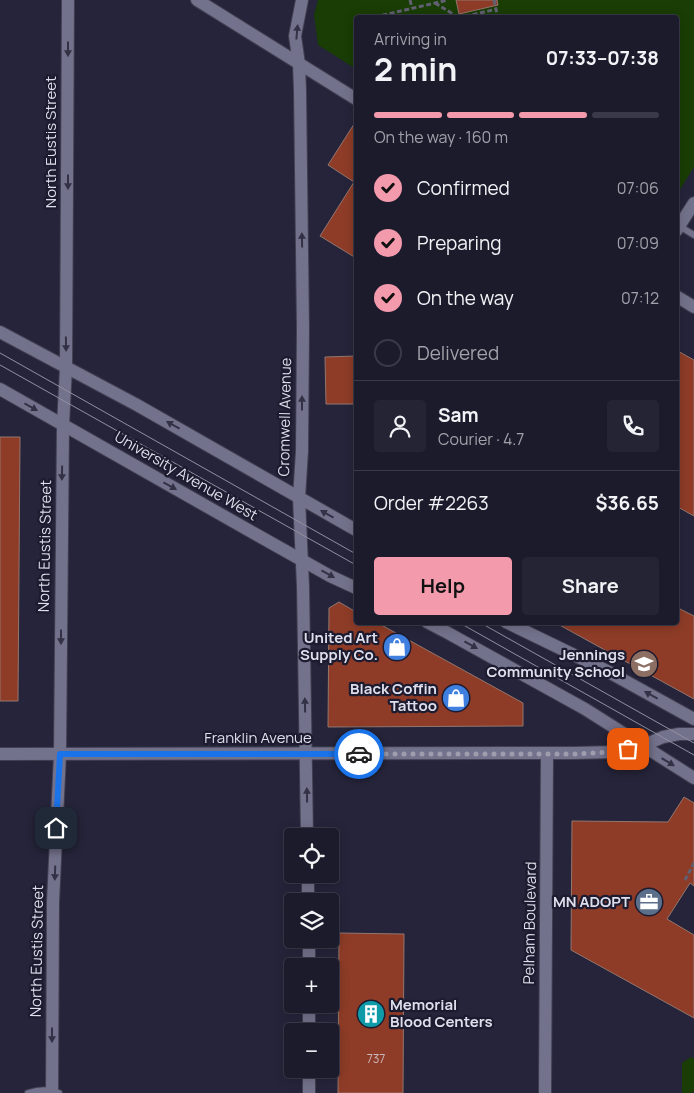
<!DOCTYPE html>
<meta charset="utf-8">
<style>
:root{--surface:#1c1b2c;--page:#252434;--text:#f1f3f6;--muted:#a0a1a9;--line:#3a3948;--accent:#f39aac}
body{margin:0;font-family:Manrope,sans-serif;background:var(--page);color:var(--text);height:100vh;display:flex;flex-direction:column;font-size:19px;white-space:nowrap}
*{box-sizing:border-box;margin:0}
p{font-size:16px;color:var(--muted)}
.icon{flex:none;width:28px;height:28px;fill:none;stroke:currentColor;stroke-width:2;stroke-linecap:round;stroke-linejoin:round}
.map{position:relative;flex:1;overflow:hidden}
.details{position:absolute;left:354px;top:15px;width:325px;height:610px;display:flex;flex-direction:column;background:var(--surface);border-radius:5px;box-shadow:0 2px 12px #0003,0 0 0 1px var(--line)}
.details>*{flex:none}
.fabs{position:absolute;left:284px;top:828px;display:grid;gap:10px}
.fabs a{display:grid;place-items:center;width:55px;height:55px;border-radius:5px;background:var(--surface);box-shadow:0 2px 12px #0003,0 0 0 1px var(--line);font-size:25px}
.pin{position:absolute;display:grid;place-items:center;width:42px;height:42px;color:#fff;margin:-21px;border-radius:10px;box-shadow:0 2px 8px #0006}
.courier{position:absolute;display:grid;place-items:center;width:50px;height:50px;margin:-25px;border:4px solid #1a73e8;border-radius:50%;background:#fff;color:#222;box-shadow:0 1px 6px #0007}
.head em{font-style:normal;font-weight:700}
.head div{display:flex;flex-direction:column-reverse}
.head{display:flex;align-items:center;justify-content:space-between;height:85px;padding:0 20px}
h1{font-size:32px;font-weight:700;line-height:38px}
.bar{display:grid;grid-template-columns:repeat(4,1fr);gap:8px 5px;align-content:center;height:60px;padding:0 20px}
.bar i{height:6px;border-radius:4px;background:var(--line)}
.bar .current{background:var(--accent)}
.bar p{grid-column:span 4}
.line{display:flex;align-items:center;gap:12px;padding:0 20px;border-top:1px solid var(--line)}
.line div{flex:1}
.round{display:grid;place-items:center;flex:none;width:52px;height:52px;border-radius:5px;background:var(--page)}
ol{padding:0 20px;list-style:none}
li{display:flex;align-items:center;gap:15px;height:55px}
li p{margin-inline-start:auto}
li .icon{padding:5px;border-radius:50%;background:var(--accent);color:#111;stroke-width:4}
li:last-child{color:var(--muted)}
li i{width:28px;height:28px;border:2px solid var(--line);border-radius:50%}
.action{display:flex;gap:10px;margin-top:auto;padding:10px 20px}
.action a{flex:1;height:58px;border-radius:5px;background:var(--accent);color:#111;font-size:20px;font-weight:700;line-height:58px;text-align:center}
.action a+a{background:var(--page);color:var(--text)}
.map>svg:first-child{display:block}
</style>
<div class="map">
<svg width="694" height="1093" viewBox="0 0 694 1093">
<rect width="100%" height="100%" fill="#26243a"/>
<g fill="#193d04">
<polygon points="318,0 694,0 694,167 676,196 676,18 356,18 356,69 318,45 314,15"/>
<polygon points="691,1057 694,1059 694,1091 692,1093 682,1093 682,1063"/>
</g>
<g fill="#8e3c27" stroke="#93766e">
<polygon points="456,0 497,0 498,5 459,14"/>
<polygon points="356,121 356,258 320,236 354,182 328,165"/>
<polygon points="676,350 694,360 694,516 676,506"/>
<polygon points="356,356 356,404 326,404 325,357"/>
<polygon points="0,437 20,437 18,701 0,701"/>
<polygon points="339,602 356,612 356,622 376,622 523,703 523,726 328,727 329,608"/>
<polygon points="676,607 694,616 694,699 554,622 676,622"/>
<polygon points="684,797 694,803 694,886 690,883 667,919 694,935 694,1018 571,950 572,821 668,822"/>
<polygon points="339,933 404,934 403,1093 338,1093"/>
</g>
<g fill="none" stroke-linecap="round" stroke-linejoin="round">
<defs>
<g id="service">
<polyline points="679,226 694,235"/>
<path d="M28,1093C38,1090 49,1089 59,1093"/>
</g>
<g id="minor">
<polyline points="676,231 694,203"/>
<polyline points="52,1093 53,902 60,754"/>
<polyline points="545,1093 547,754"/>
</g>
<g id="tertiary">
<polyline points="197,0 356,99"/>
<polyline points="676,296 694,307"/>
<polyline points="0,754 574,753 614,752 642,746 663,737 679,734 694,734"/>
</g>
<g id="secondary">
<polyline points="302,0 295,36 299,64 300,91 303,329 302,451 299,498 303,586 307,836"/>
<polyline points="0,332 137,405 356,530"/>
<polyline points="0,389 250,531 330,576 356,588"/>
<polyline points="427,622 448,633 585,709 694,778"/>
<polyline points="506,622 607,671 694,719"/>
<polyline points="60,754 63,425 66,368 68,0"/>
<polyline points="308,874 308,901"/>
<polyline points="309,939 309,966"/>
<polyline points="309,1031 309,1004"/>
<polyline points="309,1093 309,1069"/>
</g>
</defs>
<use href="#service" stroke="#413f51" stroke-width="8"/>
<use href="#minor" stroke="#413f51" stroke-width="14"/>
<use href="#tertiary" stroke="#413f51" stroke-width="14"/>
<use href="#secondary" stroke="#413f51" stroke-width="14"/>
<g stroke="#616073" stroke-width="3" stroke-dasharray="5 2.5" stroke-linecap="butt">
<polyline points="410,0 412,8"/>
<polyline points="494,0 498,18"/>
<polyline points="435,3 453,14 454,18"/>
<polyline points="375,17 448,0"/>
<polyline points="458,18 497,9"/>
<polyline points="685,880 694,863"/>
</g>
<use href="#service" stroke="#73728c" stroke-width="6"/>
<use href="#minor" stroke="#73728c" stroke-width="12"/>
<use href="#tertiary" stroke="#73728c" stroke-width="12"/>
<use href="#secondary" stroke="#73728c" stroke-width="12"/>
<g stroke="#9190a1" stroke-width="1">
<polyline points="0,353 356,554"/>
<polyline points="0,365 356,565"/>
<polyline points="458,622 694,755"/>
<polyline points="479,622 694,743"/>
</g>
</g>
<defs><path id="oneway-solid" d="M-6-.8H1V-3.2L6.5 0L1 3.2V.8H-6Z" transform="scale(1.25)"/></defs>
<g fill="#323146">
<use href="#oneway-solid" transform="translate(297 32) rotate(-85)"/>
<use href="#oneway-solid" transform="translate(68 49) rotate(90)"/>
<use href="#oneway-solid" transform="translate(68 182) rotate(90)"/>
<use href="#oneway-solid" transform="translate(302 240) rotate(-91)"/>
<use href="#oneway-solid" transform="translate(66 344) rotate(89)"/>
<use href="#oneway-solid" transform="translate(302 403) rotate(-90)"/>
<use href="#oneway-solid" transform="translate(31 407) rotate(29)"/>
<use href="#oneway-solid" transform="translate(173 425) rotate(-151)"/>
<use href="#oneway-solid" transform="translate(62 473) rotate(91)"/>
<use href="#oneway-solid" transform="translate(170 486) rotate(29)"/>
<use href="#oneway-solid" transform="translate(327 514) rotate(-151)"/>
<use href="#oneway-solid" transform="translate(328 574) rotate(29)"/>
<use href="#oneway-solid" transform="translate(61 637) rotate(90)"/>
<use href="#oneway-solid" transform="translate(471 645) rotate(29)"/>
<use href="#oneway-solid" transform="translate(651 695) rotate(-151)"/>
<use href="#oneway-solid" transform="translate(305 705) rotate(-91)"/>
<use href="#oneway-solid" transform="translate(668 762) rotate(31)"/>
<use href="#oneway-solid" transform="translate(307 795) rotate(-91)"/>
<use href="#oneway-solid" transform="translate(55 873) rotate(92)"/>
<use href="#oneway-solid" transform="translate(52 1035) rotate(90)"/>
</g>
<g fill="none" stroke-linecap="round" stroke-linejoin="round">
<polyline stroke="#9e9dae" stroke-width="5" stroke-dasharray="0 9" points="359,754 574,754 614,752 628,749"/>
<polyline stroke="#1a73e8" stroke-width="6" points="56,828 60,754 359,754"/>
</g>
<defs>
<symbol id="shop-disc" viewBox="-11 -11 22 22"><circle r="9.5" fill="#3f7fe0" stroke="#1c1b2f"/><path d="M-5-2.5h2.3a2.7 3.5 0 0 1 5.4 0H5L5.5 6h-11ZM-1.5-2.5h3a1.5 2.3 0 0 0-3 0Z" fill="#fff"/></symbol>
<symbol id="school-disc" viewBox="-11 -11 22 22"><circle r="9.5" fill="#8d6e63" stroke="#1c1b2f"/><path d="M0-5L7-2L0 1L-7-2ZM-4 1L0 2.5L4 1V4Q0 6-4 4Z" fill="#fff"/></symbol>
<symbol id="office-disc" viewBox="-11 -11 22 22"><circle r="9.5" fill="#5c6f8a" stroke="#1c1b2f"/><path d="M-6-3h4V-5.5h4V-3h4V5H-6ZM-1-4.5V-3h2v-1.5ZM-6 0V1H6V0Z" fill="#fff"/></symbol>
<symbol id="building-disc" viewBox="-11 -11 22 22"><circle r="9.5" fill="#0f9aa8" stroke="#1c1b2f"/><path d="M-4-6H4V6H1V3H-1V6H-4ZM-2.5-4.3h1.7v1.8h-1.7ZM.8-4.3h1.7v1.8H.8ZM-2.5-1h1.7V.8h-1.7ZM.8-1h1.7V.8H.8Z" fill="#fff"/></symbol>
</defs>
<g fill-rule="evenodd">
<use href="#shop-disc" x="381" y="631" width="32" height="32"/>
<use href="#school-disc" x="628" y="648" width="32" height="32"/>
<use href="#shop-disc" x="440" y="682" width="32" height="32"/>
<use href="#office-disc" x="633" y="886" width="32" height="32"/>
<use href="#building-disc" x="355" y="998" width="32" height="32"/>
</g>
<g text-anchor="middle" stroke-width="4.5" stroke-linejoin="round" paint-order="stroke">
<g font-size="12" fill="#cab6bb">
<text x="376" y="1063">737</text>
</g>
<g font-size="15" fill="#dedeec" stroke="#1c1b2f">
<text transform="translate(51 142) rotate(-90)" y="5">North Eustis Street</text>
<text transform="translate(285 417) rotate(-89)" y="5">Cromwell Avenue</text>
<text transform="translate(186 476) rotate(30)" y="5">University Avenue West</text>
<text transform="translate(45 546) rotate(-89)" y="5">North Eustis Street</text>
<text x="258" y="743">Franklin Avenue</text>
<text transform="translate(530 923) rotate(-89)" y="5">Pelham Boulevard</text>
<text transform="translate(37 951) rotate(-89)" y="5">North Eustis Street</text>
</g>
<g font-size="15" font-weight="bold" fill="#dedeec" stroke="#1c1b2f" text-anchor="end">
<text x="378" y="643">United Art<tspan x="378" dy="17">Supply Co.</tspan></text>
<text x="625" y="660">Jennings<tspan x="625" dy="17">Community School</tspan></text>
<text x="437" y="694">Black Coffin<tspan x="437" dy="17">Tattoo</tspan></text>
<text x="630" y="907">MN ADOPT</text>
<text x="390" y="1010" text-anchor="start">Memorial<tspan x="390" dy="17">Blood Centers</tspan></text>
</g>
</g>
</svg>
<div class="fabs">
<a><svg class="icon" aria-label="locate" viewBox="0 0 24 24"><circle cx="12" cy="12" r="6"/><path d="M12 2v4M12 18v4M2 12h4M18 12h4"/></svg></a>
<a><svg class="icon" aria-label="layers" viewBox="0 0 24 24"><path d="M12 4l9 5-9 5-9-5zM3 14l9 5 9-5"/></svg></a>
<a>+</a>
<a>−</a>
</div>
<div class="pin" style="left:628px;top:749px;background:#ea580c"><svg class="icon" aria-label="bag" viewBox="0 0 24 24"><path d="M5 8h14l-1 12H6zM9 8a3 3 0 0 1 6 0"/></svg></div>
<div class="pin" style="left:56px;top:828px;background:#1f2937"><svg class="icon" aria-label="home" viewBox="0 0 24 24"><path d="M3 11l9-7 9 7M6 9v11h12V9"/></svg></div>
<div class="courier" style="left:359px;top:754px"><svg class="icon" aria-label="car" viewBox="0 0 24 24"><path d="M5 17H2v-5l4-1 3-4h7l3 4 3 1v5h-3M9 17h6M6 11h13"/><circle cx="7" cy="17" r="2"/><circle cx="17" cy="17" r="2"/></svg></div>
<section class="details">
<div class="head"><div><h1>2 min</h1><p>Arriving in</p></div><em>07:33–07:38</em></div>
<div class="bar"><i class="current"></i><i class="current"></i><i class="current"></i><i></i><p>On the way · 160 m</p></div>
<ol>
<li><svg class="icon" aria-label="check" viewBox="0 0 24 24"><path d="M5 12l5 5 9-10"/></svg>Confirmed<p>07:06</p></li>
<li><svg class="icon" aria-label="check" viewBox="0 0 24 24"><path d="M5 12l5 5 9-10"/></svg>Preparing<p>07:09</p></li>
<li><svg class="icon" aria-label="check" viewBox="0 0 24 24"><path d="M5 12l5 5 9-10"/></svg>On the way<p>07:12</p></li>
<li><i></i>Delivered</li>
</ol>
<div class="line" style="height:90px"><a class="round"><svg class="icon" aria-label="person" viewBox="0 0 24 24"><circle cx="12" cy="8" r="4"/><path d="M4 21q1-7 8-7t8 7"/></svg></a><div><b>Sam</b><p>Courier · 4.7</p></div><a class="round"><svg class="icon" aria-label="phone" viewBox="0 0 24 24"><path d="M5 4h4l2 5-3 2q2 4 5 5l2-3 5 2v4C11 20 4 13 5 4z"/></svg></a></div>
<div class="line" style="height:65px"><div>Order #2263</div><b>$36.65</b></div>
<div class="action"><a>Help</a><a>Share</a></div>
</section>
</div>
